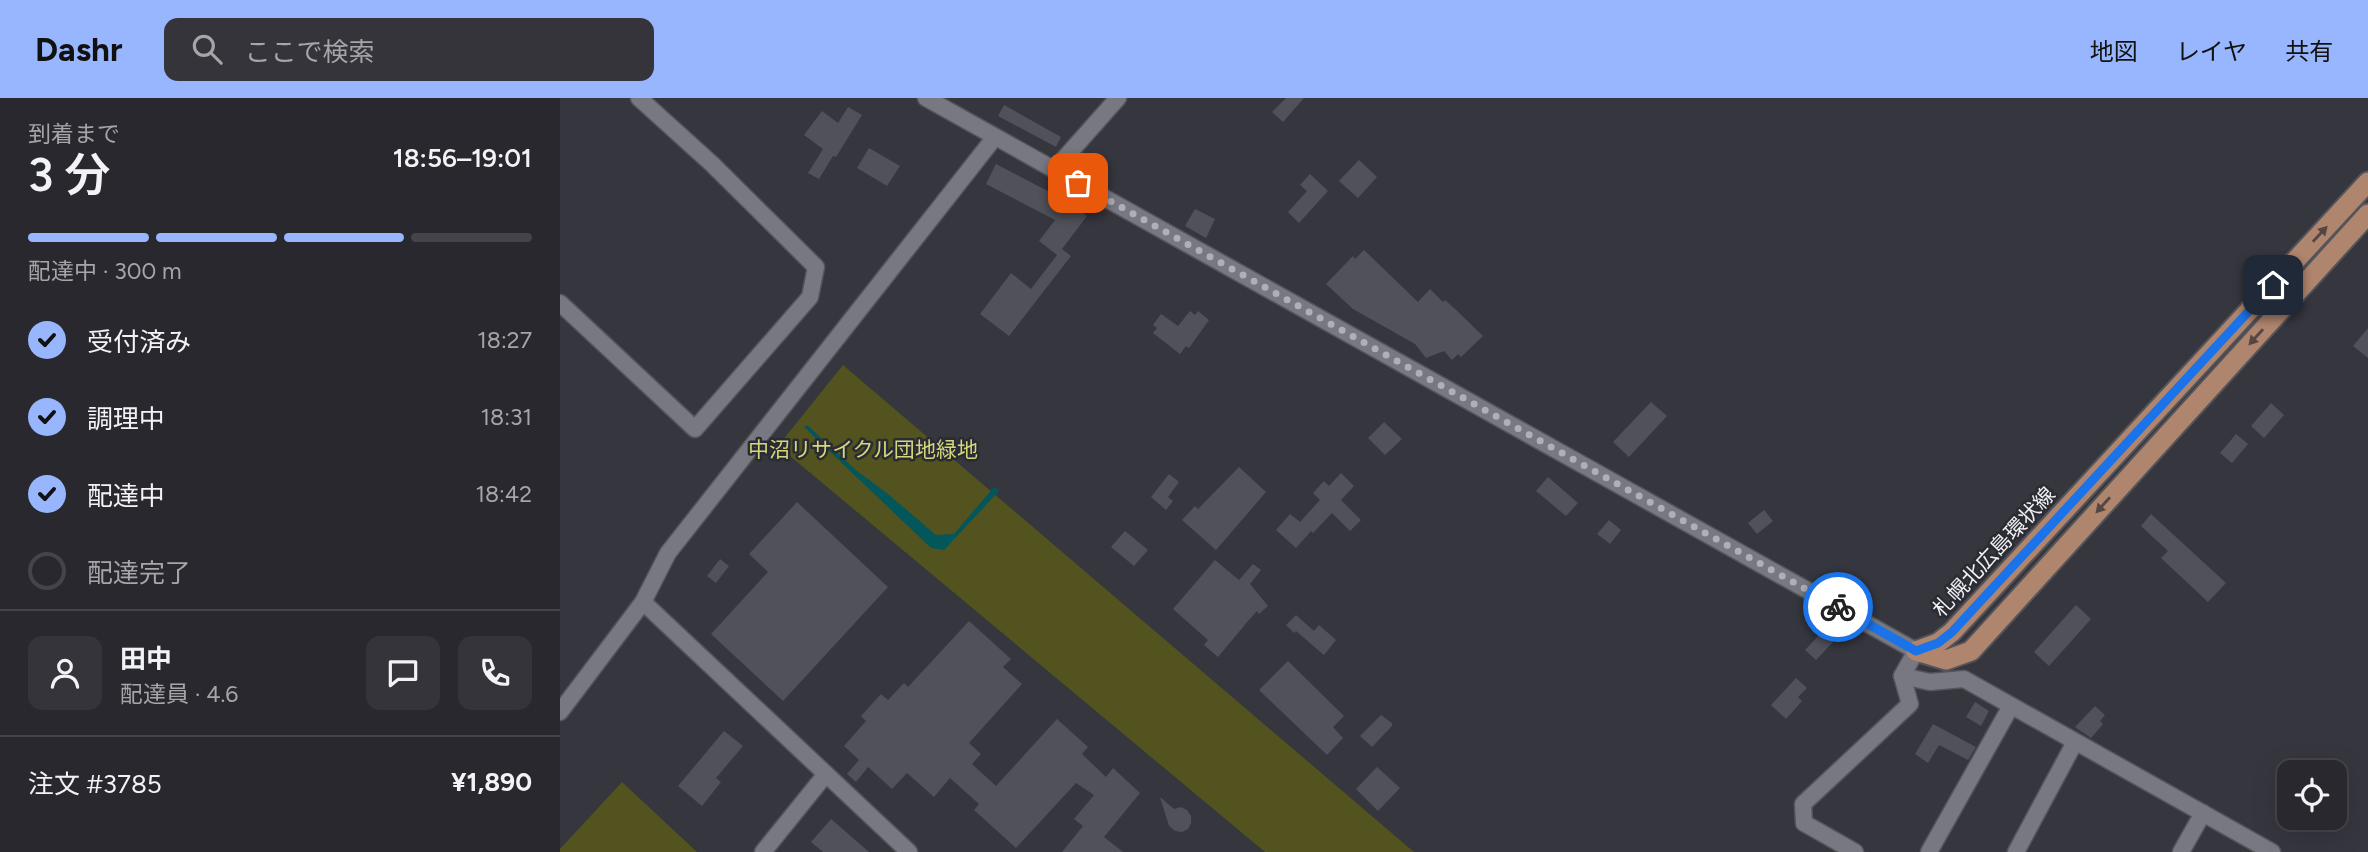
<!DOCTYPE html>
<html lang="ja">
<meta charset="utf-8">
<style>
:root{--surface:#28282e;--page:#34343a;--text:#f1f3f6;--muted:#a5a6aa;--line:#44444a;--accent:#97b6fd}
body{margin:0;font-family:Figtree,"Noto Sans JP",sans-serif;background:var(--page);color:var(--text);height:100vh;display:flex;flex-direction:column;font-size:26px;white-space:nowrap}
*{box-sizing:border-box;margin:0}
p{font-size:23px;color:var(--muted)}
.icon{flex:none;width:38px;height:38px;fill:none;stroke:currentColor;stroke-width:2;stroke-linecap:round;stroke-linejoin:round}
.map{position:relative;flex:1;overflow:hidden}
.details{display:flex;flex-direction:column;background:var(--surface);width:560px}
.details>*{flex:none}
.tools{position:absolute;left:1717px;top:662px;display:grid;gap:14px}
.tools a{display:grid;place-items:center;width:70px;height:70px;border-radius:14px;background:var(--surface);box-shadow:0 7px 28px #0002,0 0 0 2px var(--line);font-size:35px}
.pin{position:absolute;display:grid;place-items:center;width:60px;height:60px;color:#fff;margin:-30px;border-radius:14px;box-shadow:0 4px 10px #0006}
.courier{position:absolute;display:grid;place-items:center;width:70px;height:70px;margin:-35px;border:5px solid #1a73e8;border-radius:50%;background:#fff;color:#222;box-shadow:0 2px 9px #0007}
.head em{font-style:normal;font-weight:600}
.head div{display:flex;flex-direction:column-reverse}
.head{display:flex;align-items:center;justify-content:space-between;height:119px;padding:0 28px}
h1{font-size:46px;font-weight:600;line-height:52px}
.bar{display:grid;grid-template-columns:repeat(4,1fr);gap:10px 7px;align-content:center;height:84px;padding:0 28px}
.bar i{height:9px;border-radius:5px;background:var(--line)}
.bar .current{background:var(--accent)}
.bar p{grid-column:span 4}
.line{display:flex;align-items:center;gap:18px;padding:0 28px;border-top:2px solid var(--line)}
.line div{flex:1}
.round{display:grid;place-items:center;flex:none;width:74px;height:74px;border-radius:14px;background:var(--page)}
ol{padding:0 28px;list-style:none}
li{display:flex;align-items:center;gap:21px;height:77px}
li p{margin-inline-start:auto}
li .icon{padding:7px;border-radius:50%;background:var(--accent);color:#111;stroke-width:4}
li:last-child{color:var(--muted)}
li i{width:38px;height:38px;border:4px solid var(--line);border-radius:50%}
header{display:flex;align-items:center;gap:42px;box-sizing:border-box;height:98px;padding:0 35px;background:var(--accent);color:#111}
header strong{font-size:33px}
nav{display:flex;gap:38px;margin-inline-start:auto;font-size:24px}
.search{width:490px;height:63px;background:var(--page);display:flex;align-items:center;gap:18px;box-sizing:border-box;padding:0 24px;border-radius:14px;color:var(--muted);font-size:26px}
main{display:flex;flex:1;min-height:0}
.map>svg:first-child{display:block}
</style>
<header>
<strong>Dashr</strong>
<div class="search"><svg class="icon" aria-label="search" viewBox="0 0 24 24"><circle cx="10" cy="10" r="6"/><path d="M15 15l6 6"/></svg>ここで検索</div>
<nav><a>地図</a><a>レイヤ</a><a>共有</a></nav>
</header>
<main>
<section class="details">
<div class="head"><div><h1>3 分</h1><p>到着まで</p></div><em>18:56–19:01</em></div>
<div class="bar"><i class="current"></i><i class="current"></i><i class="current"></i><i></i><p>配達中 · 300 m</p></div>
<ol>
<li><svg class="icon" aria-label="check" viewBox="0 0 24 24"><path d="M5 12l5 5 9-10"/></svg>受付済み<p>18:27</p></li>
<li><svg class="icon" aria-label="check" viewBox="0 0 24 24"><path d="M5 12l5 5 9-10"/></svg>調理中<p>18:31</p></li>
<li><svg class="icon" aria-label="check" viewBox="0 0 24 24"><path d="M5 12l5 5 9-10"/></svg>配達中<p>18:42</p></li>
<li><i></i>配達完了</li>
</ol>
<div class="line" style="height:126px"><a class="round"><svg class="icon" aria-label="person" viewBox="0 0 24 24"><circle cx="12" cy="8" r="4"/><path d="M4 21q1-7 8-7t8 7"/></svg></a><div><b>田中</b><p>配達員 · 4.6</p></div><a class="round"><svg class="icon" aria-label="chat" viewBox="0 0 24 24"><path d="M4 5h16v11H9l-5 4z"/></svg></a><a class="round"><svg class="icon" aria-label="phone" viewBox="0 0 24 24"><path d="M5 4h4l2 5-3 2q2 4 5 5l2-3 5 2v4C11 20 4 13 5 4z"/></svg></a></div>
<div class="line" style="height:91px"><div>注文 #3785</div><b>¥1,890</b></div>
</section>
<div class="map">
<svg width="1808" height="754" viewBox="0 0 1808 754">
<rect width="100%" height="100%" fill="#35363e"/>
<g fill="#52531e">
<polygon points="283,267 854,754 705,754 218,348"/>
<polygon points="62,684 137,754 0,754 0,751"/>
</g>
<polygon fill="#03565a" points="247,327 297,373 328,396 376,437 394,436 434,389 440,392 384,452 371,450 244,329"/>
<g fill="#505159">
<polygon points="726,0 744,0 723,24 712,14"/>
<polygon points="444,7 501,39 496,49 438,18"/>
<polygon points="288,9 302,17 276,59 273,58 259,81 248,75 263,51 244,37 262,13 278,25"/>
<polygon points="309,50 340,68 327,88 297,70"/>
<polygon points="799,62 817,79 798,100 779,83"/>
<polygon points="436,66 509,104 527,118 502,151 511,158 449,238 420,216 451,175 471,191 497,157 479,143 495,122 426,86"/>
<polygon points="750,76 768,93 739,125 728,114 747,93 740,87"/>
<polygon points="635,111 655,121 646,140 625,128"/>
<polygon points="804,152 858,204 870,191 883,204 885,202 894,210 923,238 901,259 898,256 892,262 884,253 866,260 855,246 793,211 766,186 793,158 795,161"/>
<polygon points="630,213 635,217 638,213 649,222 629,250 626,248 620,256 593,235 597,230 593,227 601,216 618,228"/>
<polygon points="1808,230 1808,260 1793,248"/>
<polygon points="1091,304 1107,318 1069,359 1053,344"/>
<polygon points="1711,305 1724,317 1704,340 1691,328"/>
<polygon points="824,324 842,341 825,357 808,340"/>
<polygon points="1676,336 1688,346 1672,365 1660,355"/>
<polygon points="679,369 706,394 656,452 622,422 635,408 638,411"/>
<polygon points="781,375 794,388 781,402 801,422 790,433 772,415 753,435 751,433 736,450 716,432 730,416 740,424 760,402 753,395 764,383 769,388"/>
<polygon points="609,376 619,384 608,399 613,403 606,412 591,399"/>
<polygon points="988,379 1018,405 1006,418 976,393"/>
<polygon points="237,404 328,489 223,603 151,536 208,474 189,456"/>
<polygon points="1204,412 1213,423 1197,436 1188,425"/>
<polygon points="1591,416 1666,485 1648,504 1601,460 1608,453 1581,428"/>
<polygon points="1049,422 1061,432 1050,446 1037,436"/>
<polygon points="565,433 588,452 574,468 551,449"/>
<polygon points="160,461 169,468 156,485 147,478"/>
<polygon points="655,462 679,482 693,466 701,472 690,486 708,508 699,516 697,513 688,523 658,559 644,547 648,542 613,511"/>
<polygon points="1516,507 1531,521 1489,568 1474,554"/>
<polygon points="736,517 754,533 759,527 776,542 764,557 736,533 734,535 726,527"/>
<polygon points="409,523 451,561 443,569 462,586 409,645 421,656 412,666 436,688 497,621 528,649 522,656 546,679 553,670 580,695 544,739 563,754 502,754 523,728 514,721 534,697 516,685 456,750 414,712 419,706 390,680 374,699 347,675 332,691 308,669 296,684 287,676 299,662 284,648 306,623 301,618 321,596 328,602 344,585 348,589"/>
<polygon points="1264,532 1275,542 1256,562 1245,552"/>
<polygon points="728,563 784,618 773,629 783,640 767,657 699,592"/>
<polygon points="1236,580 1247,590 1238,599 1242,603 1226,621 1211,607"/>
<polygon points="1415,604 1429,613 1421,628 1406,619"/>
<polygon points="1535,608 1545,617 1540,623 1543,626 1531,640 1515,629"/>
<polygon points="821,617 832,625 832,628 812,649 800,638"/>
<polygon points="1373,626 1416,649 1408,662 1379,647 1368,665 1355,656"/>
<polygon points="164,633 183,648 156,680 161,684 142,708 118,688"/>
<polygon points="817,669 840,690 818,713 796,691"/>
<polygon points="600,699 614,711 621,709 627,712 631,718 631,725 628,731 622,734 615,733 609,728"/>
<polygon points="271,721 309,754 263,754 251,744"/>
</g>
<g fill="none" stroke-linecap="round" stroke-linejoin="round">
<defs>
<g id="minor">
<polyline points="366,0 1356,553 1342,578 1350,606 1243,706 1244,725 1295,754"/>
<polyline points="494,72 558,0"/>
<polyline points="0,205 135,331 250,199 256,169 152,66 79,0"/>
<polyline points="83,504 349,754"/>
<polyline points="1342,578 1370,584 1404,581 1712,754"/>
<polyline points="0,614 83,504 108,455 435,39"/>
<polyline points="203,754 266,676"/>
<polyline points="1369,754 1451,608"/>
<polyline points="1456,754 1515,644"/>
<polyline points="1621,754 1643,715"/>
</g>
<g id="major">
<polyline points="1356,553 1378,545 1392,534 1808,84"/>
<polyline points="1356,553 1386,562 1411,553 1808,116"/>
</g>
</defs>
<use href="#minor" stroke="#54545a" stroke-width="19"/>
<use href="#major" stroke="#54545a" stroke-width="23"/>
<use href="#minor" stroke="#777881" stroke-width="16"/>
<use href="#major" stroke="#af856e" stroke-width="19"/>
</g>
<defs><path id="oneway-solid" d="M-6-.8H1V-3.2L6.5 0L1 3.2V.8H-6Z" transform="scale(1.75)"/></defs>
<g fill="#534645">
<use href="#oneway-solid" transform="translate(1760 136) rotate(-47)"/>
<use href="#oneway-solid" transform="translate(1696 239) rotate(132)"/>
<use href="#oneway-solid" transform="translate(1543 407) rotate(132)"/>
</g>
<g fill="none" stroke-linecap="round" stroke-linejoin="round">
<polyline stroke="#afafb5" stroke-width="7" stroke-dasharray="0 12.6" points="518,85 1278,509"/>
<polyline stroke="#1a73e8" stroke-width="9" points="1278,509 1356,553 1378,545 1392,534 1713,187"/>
</g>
<g text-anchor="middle" stroke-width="5" stroke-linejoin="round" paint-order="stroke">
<g font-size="21" fill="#d5d87a" stroke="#2b2b33">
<text x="303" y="359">中沼リサイクル団地緑地</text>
</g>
<g font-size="21" fill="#f0f0f5" stroke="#2b2b33">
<text transform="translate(1434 454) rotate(-47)" y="7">札幌北広島環状線</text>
</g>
</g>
</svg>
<div class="tools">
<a><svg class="icon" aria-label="locate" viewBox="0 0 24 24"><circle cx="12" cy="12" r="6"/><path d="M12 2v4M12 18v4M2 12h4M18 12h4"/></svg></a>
</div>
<div class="pin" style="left:518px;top:85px;background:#ea580c"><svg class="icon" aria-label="bag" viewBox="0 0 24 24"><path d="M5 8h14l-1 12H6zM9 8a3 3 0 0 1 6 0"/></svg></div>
<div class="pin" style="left:1713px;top:187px;background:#1f2937"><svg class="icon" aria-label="home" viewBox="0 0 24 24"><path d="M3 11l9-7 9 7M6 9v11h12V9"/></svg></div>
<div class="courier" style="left:1278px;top:509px"><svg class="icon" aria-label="bike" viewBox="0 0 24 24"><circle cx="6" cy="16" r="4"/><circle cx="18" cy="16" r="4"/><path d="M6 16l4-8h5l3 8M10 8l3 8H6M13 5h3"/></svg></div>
</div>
</main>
